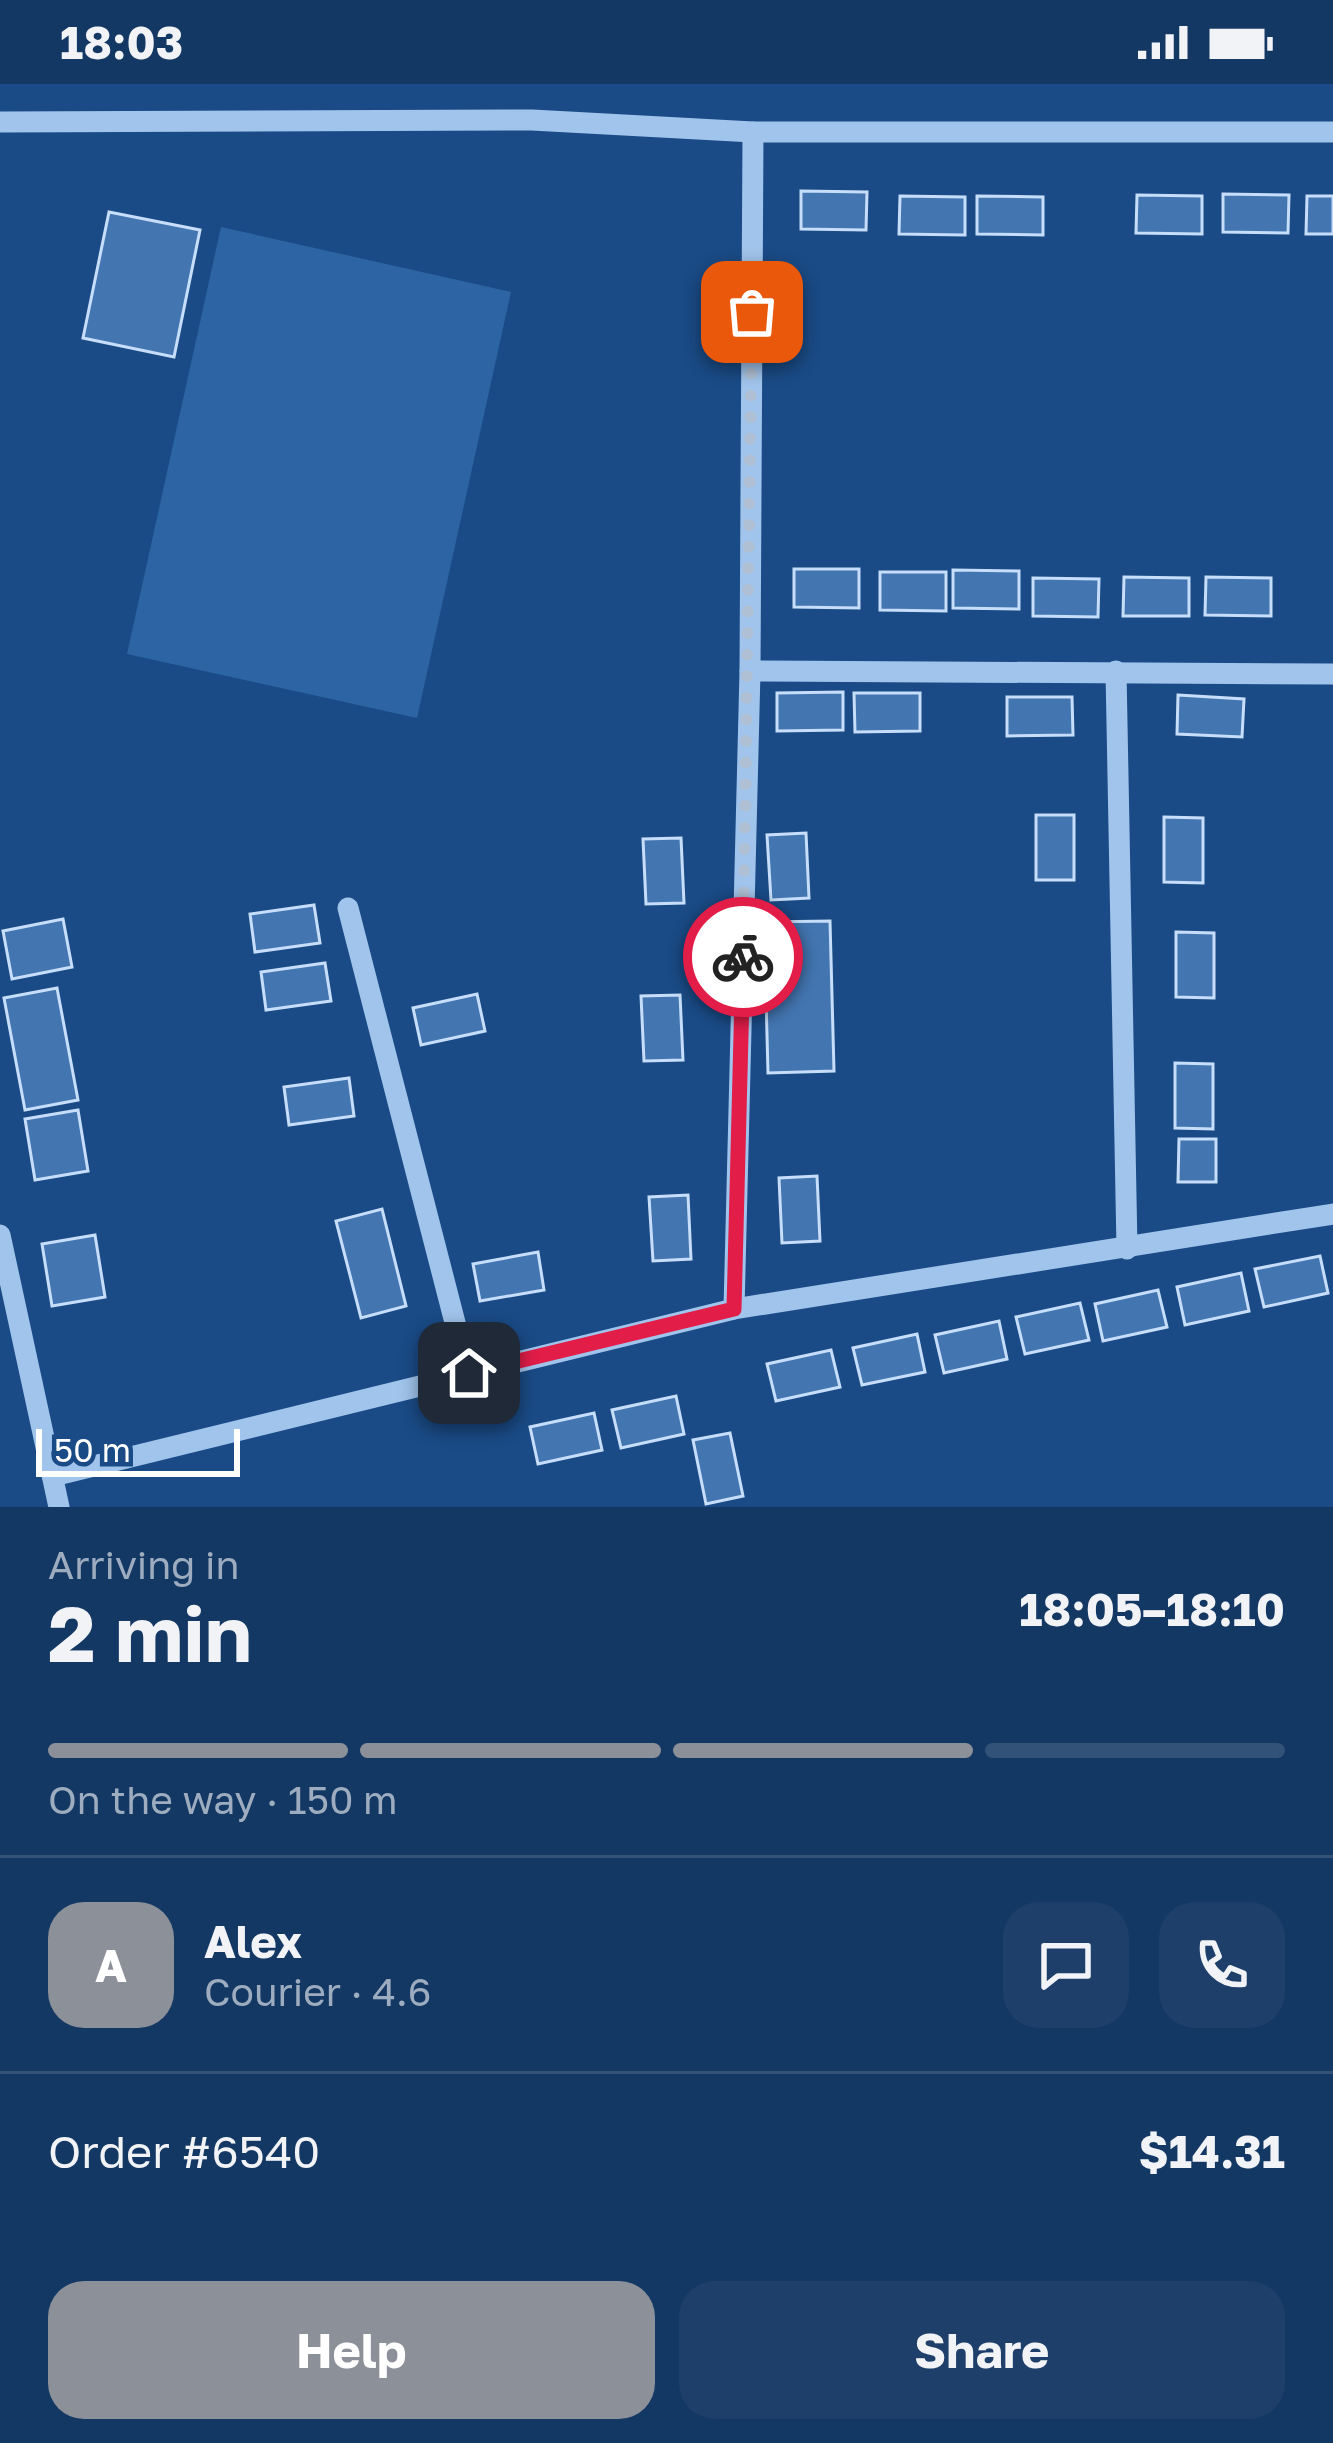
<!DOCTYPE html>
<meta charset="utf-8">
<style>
:root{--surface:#143864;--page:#1d3f6a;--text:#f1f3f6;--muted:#9dacbf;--line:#335278;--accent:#8c9099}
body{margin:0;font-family:"Golos Text",sans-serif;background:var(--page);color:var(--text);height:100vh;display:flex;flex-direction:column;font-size:45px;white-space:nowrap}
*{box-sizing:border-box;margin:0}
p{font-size:39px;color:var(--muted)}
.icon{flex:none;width:66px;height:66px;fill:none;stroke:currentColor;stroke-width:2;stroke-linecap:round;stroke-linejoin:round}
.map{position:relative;height:1423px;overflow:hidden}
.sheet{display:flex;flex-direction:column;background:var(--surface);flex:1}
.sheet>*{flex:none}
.scale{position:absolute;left:36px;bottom:30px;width:204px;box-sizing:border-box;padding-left:12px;border:6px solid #fff;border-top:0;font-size:33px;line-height:42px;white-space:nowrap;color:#fff;-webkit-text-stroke:9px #1a4b86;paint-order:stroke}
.pin{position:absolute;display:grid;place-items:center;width:102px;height:102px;color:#fff;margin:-51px;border-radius:24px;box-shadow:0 6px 18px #0006}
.courier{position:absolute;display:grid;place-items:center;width:120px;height:120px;margin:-60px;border:9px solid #e11d48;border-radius:50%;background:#fff;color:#222;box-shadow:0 3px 15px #0007}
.overview em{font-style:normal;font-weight:700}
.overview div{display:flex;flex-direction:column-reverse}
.overview{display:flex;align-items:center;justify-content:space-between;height:204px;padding:0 48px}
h1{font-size:78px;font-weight:700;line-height:90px}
.bar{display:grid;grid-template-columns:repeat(4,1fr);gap:18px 12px;align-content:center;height:144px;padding:0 48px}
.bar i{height:15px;border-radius:9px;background:var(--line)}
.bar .selected{background:var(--accent)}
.bar p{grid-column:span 4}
.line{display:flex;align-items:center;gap:30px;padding:0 48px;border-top:3px solid var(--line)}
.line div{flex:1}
.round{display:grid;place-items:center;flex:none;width:126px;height:126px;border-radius:36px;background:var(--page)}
.primary-button{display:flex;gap:24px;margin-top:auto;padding:24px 48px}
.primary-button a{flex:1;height:138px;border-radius:36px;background:var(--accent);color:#fff;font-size:48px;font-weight:700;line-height:138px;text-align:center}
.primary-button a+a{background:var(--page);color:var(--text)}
.status{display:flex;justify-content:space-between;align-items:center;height:84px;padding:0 60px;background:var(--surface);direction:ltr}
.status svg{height:33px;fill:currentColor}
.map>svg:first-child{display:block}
</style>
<div class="status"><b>18:03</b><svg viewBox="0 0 49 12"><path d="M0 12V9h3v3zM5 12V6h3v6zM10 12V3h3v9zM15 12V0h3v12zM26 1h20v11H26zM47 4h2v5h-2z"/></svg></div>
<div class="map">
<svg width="1333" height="1423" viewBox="0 0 1333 1423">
<rect width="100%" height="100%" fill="#1a4b86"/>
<polygon fill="#2d65a4" points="221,143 511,208 417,634 127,570"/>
<g fill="#4375b0" stroke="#c6def9" stroke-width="3">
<polygon points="801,107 867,108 866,146 801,145"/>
<polygon points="1223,110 1289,111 1288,149 1223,148"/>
<polygon points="1137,111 1202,112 1202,150 1136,149"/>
<polygon points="900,112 965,113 965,151 899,150"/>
<polygon points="977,112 1043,113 1043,151 977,150"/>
<polygon points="1307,112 1333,112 1333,150 1306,150"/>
<polygon points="109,128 200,146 174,273 83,254"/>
<polygon points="794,485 859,485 859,524 794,523"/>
<polygon points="953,486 1019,487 1019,525 953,524"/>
<polygon points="880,488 946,488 946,527 880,526"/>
<polygon points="1124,493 1189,494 1189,532 1123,532"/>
<polygon points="1206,493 1271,494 1271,532 1205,531"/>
<polygon points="1033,494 1099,495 1098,533 1033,532"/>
<polygon points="843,608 843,646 777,647 777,609"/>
<polygon points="854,609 920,609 920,647 855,648"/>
<polygon points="1178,611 1244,615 1242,653 1177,650"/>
<polygon points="1007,613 1072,613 1073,651 1007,652"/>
<rect x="1036" y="731" width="38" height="65"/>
<polygon points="1164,733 1203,734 1203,799 1164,798"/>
<polygon points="806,749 809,814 771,816 767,751"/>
<polygon points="681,754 684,819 646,820 643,755"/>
<polygon points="314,821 320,859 255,868 250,830"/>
<polygon points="63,835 72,883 12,895 3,847"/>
<polygon points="830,837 834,987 768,989 764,838"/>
<polygon points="1176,848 1214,849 1214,914 1176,913"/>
<polygon points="325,879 331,917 266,926 261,888"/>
<polygon points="57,904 78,1016 25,1026 4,914"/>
<polygon points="477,910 485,947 421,961 413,924"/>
<polygon points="680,911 683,976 644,977 641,912"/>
<polygon points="1175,979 1213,980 1213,1045 1175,1044"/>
<polygon points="349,994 354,1032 289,1041 284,1003"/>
<polygon points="78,1026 88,1087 35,1096 25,1035"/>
<polygon points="1179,1055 1216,1055 1216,1098 1178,1098"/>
<polygon points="817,1092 820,1157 782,1159 779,1094"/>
<polygon points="688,1111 691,1175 653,1177 649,1113"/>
<polygon points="382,1125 406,1222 361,1234 336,1137"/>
<polygon points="95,1151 105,1213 52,1222 42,1160"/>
<polygon points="538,1168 544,1206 480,1217 473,1180"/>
<polygon points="1320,1172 1328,1209 1264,1223 1255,1185"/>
<polygon points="1241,1189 1249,1227 1185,1241 1177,1203"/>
<polygon points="1158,1206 1167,1243 1103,1257 1095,1220"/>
<polygon points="1080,1219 1089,1256 1025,1270 1016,1233"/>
<polygon points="999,1237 1007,1275 944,1289 935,1251"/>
<polygon points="917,1250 925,1288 862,1301 853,1264"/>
<polygon points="831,1266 840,1303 776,1317 767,1280"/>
<polygon points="676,1312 684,1350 621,1364 612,1326"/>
<polygon points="594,1329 602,1366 538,1380 530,1343"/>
<polygon points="730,1349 743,1412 706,1420 693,1356"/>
</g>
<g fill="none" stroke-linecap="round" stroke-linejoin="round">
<g stroke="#a1c4ec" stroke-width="21">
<polyline points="0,38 532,36 753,48 1333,48"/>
<polyline points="750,587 1333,590"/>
<polyline points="1116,587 1127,1165"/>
<polyline points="348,824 468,1289"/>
<polyline points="0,1151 59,1423"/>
<polyline points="734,1225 750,587 753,48"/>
<polyline points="53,1392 734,1225 1333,1130"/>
</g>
</g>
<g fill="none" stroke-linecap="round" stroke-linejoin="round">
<polyline stroke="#afc0d5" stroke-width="12" stroke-dasharray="0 21.6" points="743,873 752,228"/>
<polyline stroke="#e11d48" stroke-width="15" points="469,1289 734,1225 743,873"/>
</g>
</svg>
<div class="scale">50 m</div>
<div class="pin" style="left:752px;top:228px;background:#ea580c"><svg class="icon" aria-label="bag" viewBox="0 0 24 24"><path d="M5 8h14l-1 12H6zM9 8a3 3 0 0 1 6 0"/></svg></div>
<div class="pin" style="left:469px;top:1289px;background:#1f2937"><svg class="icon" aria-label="home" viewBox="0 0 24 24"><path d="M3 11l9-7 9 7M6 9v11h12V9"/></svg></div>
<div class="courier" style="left:743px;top:873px"><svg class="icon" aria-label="bike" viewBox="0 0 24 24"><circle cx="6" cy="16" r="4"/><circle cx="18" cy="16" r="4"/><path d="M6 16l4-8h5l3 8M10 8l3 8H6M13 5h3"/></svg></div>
</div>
<section class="sheet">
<div class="overview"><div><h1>2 min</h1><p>Arriving in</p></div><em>18:05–18:10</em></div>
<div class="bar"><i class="selected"></i><i class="selected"></i><i class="selected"></i><i></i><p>On the way · 150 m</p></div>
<div class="line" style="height:216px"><b class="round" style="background:var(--accent);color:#fff">A</b><div><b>Alex</b><p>Courier · 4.6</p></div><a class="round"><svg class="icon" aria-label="chat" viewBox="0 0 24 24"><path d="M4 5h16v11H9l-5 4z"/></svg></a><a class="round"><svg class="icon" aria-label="phone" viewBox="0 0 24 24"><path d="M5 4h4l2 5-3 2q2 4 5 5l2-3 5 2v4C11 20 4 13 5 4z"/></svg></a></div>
<div class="line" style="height:156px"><div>Order #6540</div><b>$14.31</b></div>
<div class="primary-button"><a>Help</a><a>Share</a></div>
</section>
